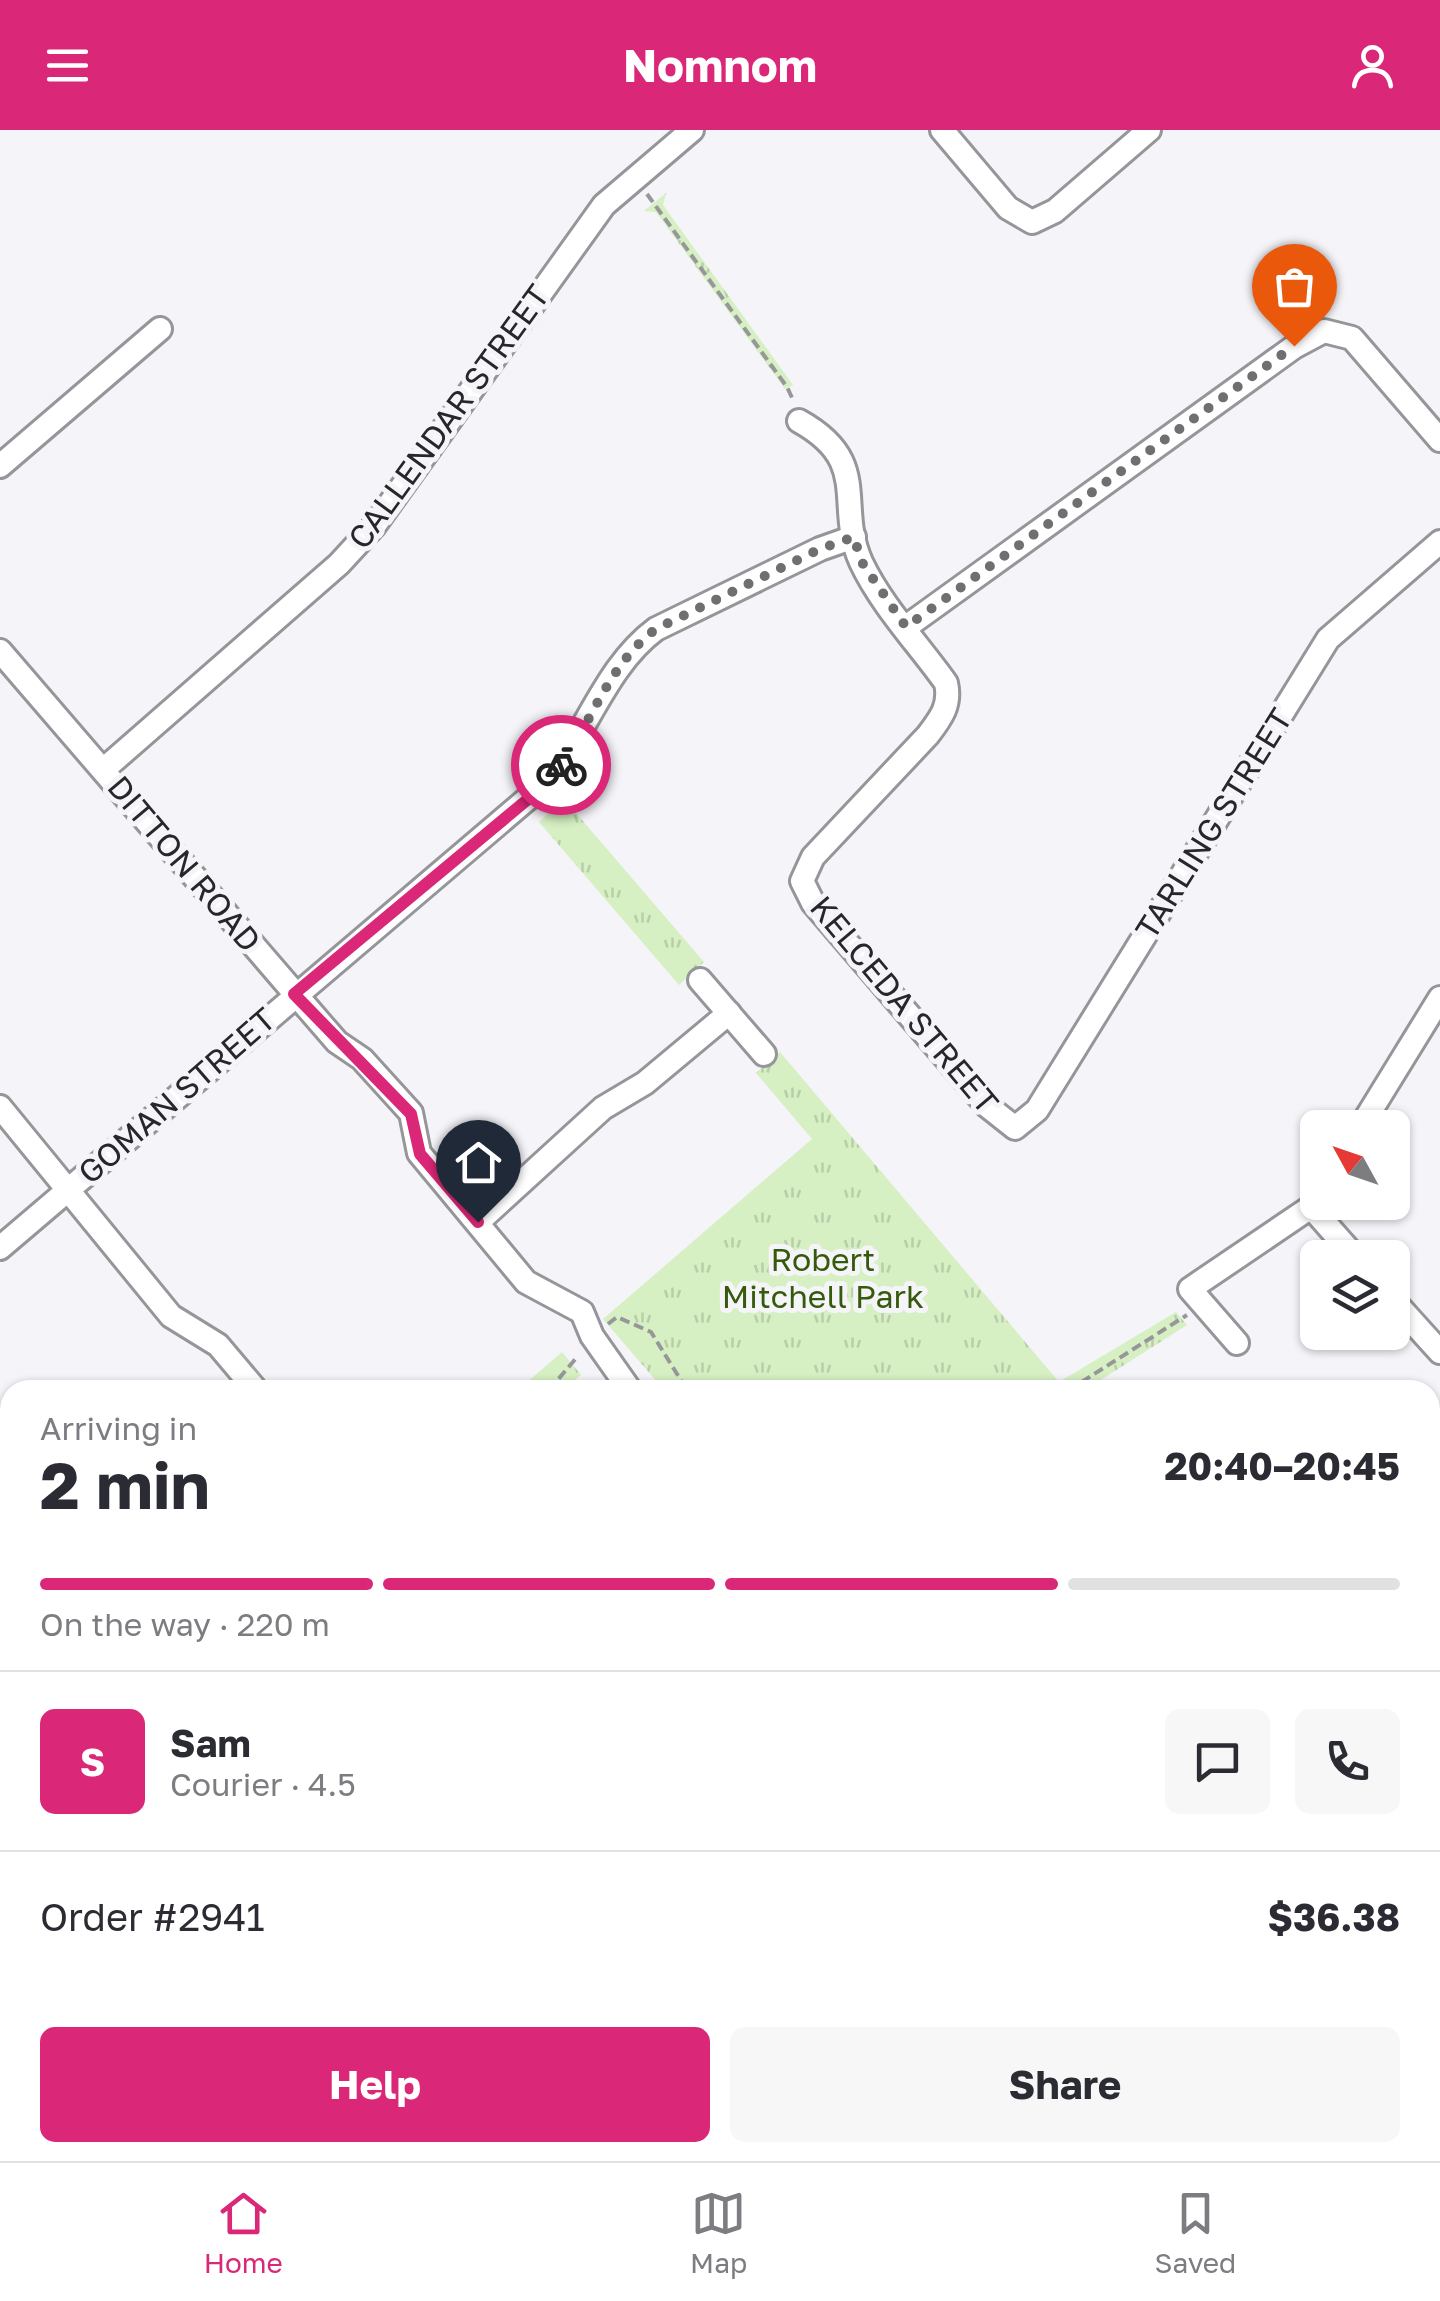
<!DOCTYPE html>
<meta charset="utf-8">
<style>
:root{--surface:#fff;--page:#f7f7f7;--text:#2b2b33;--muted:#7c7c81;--line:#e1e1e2;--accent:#db2777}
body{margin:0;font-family:"Golos Text",sans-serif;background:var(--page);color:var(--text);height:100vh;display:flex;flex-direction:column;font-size:38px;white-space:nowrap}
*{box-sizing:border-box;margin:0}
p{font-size:32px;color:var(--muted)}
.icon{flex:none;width:55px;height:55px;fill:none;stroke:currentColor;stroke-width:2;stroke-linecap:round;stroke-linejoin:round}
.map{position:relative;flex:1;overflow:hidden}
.drawer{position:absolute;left:0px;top:1250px;width:1440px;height:782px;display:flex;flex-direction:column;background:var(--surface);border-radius:30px 30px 0 0;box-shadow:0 2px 8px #0004}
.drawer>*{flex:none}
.needle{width:65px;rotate:310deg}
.controls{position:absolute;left:1300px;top:980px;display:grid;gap:20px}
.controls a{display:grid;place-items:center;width:110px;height:110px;border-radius:15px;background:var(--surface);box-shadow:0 2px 8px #0004;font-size:50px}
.pin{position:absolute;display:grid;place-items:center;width:85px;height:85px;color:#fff;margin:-102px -42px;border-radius:50% 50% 50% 0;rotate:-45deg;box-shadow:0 0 10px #0007}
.pin .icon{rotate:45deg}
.courier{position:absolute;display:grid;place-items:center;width:100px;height:100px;margin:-50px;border:8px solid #db2777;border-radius:50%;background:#fff;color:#222;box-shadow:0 2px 12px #0007}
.summary em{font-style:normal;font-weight:700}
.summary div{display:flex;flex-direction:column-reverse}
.summary{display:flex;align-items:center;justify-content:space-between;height:170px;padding:0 40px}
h1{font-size:65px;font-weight:700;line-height:75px}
.bar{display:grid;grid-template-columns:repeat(4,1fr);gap:15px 10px;align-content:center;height:120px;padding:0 40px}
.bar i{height:12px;border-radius:8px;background:var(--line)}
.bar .on{background:var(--accent)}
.bar p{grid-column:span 4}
.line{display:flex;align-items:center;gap:25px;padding:0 40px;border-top:2px solid var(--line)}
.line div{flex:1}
.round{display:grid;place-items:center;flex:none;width:105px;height:105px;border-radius:15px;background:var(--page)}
.action{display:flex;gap:20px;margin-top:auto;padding:20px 40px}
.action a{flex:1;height:115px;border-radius:15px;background:var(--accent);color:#fff;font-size:40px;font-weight:700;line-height:115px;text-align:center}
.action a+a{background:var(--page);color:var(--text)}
header{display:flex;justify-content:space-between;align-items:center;height:130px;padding:0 40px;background:var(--accent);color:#fff;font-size:45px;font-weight:700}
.dock{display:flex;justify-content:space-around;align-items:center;height:140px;border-top:2px solid var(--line);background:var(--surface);font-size:28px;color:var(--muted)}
.dock a{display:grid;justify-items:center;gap:5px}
.dock .on{color:var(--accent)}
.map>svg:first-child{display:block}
</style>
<header><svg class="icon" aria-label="menu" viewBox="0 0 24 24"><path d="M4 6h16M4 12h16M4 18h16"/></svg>Nomnom<svg class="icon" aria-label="person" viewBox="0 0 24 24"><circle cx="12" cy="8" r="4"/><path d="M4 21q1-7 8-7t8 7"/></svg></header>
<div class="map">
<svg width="1440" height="2031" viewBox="0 0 1440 2031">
<defs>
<pattern id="grass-tufts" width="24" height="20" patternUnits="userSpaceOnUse" patternTransform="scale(2.5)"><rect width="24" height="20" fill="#d6f0c3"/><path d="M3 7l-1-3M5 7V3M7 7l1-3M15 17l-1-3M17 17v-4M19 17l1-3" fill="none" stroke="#b8cea8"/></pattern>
<pattern id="forest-crowns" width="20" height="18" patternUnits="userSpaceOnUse" patternTransform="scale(2.5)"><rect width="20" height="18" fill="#d6f0c3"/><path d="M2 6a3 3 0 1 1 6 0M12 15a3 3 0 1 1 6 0" fill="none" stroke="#b8cea8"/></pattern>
</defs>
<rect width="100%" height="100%" fill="#f4f4f9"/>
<g fill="url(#grass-tufts)">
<polygon points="666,63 663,75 793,255 785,259 656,82 644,81"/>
<polygon points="564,669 704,832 679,855 539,692"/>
<polygon points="780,922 1059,1252 1176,1182 1187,1195 1085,1260 664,1260 603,1189 812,1009 756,943"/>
<polygon points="562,1222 581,1245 563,1260 518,1260"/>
</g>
<polygon fill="url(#forest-crowns)" points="156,2023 326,2023 316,2031 164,2031"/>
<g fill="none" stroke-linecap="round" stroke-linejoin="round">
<defs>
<g id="minor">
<polyline points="942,0 1008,78 1032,92 1055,81 1149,0"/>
<path d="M799,291C873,332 835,374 861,432C881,475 919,515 946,553C951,575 941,588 928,605L813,727L802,751L813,773L986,975L1015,998L1037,980L1328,509L1440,412"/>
<polyline points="0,336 160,199"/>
<polyline points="906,497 1294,217 1324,201 1352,208 1440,310"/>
<polyline points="0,521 304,874 337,912 362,929 411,983 419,1023 526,1152 582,1182 592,1206 630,1260"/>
<polyline points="103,640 339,434 374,396 604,75 692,0"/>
<polyline points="700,850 764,924"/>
<polyline points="0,977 171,1186 218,1215 256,1260"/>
<polyline points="1360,998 1440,868"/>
<polyline points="1311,1077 1356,1128"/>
<polyline points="478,1092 603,978 645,953 729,883"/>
<path d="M0,1118L539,659C585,611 602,539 656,499L820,419L854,407"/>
<polyline points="1392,1169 1440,1222"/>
<polyline points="1237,1213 1190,1159 1311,1077 1318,1067"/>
<polyline points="0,1416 10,1428"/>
<polyline points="1430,1530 1440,1528"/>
<polyline points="1430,1700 1440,1691"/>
<polyline points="495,2022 503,2031"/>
<polyline points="905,2022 913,2031"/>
<polyline points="363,2031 372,2022"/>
<polyline points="1047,2031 1057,2022"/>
</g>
<g id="secondary">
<polyline points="0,1900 10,1912"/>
<polyline points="107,2022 114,2031"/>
</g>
</defs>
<use href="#minor" stroke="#95959a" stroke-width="28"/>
<use href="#secondary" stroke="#95959a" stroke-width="38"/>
<g stroke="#97979a" stroke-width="4" stroke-dasharray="10 5" stroke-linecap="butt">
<polyline points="647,64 787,257 794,272"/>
<polyline points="608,1194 617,1187 651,1202 687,1260"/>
<polyline points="549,1260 578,1226"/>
<polyline points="1069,1260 1187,1185"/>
</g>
<use href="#minor" stroke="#fff" stroke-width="22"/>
<use href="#secondary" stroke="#fff" stroke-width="32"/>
</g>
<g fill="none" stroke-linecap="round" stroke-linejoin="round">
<path stroke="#6f6f72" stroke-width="10" stroke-dasharray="0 18" d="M561,635C593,589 610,533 656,499L820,419L854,407L861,431L906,497L1294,216"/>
<polyline stroke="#db2777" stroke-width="12" points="478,1092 420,1024 411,984 294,864 539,660 561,635"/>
</g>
<g text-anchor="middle" stroke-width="10" stroke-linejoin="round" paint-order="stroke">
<g font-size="32" fill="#272729" stroke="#f4f4f9">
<text transform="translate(449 287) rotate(-54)" y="11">CALLENDAR STREET</text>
<text transform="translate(1214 694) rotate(-58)" y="11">TARLING STREET</text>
<text transform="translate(184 734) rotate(50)" y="11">DITTON ROAD</text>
<text transform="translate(904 875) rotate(50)" y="11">KELCEDA STREET</text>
<text transform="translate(177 966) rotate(-41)" y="11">GOMAN STREET</text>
</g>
<g font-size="32" fill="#365a0b" stroke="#f4f4f9">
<text x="823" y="1141">Robert<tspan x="823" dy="37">Mitchell Park</tspan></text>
</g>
</g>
</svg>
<div class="controls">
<a><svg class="needle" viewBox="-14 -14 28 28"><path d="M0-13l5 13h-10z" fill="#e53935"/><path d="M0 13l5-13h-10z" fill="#7c7c81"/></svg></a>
<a><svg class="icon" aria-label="layers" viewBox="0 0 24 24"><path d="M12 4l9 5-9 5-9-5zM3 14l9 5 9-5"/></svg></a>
</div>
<div class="pin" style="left:1294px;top:216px;background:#ea580c"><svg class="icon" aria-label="bag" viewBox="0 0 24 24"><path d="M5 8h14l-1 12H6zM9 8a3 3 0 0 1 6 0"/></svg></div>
<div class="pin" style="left:478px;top:1092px;background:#1f2937"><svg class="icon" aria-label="home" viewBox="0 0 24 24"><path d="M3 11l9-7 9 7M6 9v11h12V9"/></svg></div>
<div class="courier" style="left:561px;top:635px"><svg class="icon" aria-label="bike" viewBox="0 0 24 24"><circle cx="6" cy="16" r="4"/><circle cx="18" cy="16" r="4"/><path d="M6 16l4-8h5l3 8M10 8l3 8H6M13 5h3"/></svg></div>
<section class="drawer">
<div class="summary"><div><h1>2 min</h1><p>Arriving in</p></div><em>20:40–20:45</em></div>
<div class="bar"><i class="on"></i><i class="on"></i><i class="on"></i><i></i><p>On the way · 220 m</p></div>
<div class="line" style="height:180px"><b class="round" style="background:var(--accent);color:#fff">S</b><div><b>Sam</b><p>Courier · 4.5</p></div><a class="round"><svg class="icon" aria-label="chat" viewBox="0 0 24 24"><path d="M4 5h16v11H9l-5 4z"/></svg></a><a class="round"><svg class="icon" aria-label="phone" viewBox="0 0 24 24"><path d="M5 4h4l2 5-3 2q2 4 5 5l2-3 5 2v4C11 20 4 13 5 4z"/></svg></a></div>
<div class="line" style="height:130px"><div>Order #2941</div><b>$36.38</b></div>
<div class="action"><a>Help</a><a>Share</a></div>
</section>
</div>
<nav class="dock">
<a class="on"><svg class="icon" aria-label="home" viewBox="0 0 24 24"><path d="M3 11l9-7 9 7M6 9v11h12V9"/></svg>Home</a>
<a><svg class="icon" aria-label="map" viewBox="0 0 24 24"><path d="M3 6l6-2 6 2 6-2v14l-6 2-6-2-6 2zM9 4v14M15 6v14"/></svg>Map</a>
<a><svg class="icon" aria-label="saved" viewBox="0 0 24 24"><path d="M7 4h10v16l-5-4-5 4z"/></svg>Saved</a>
</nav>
